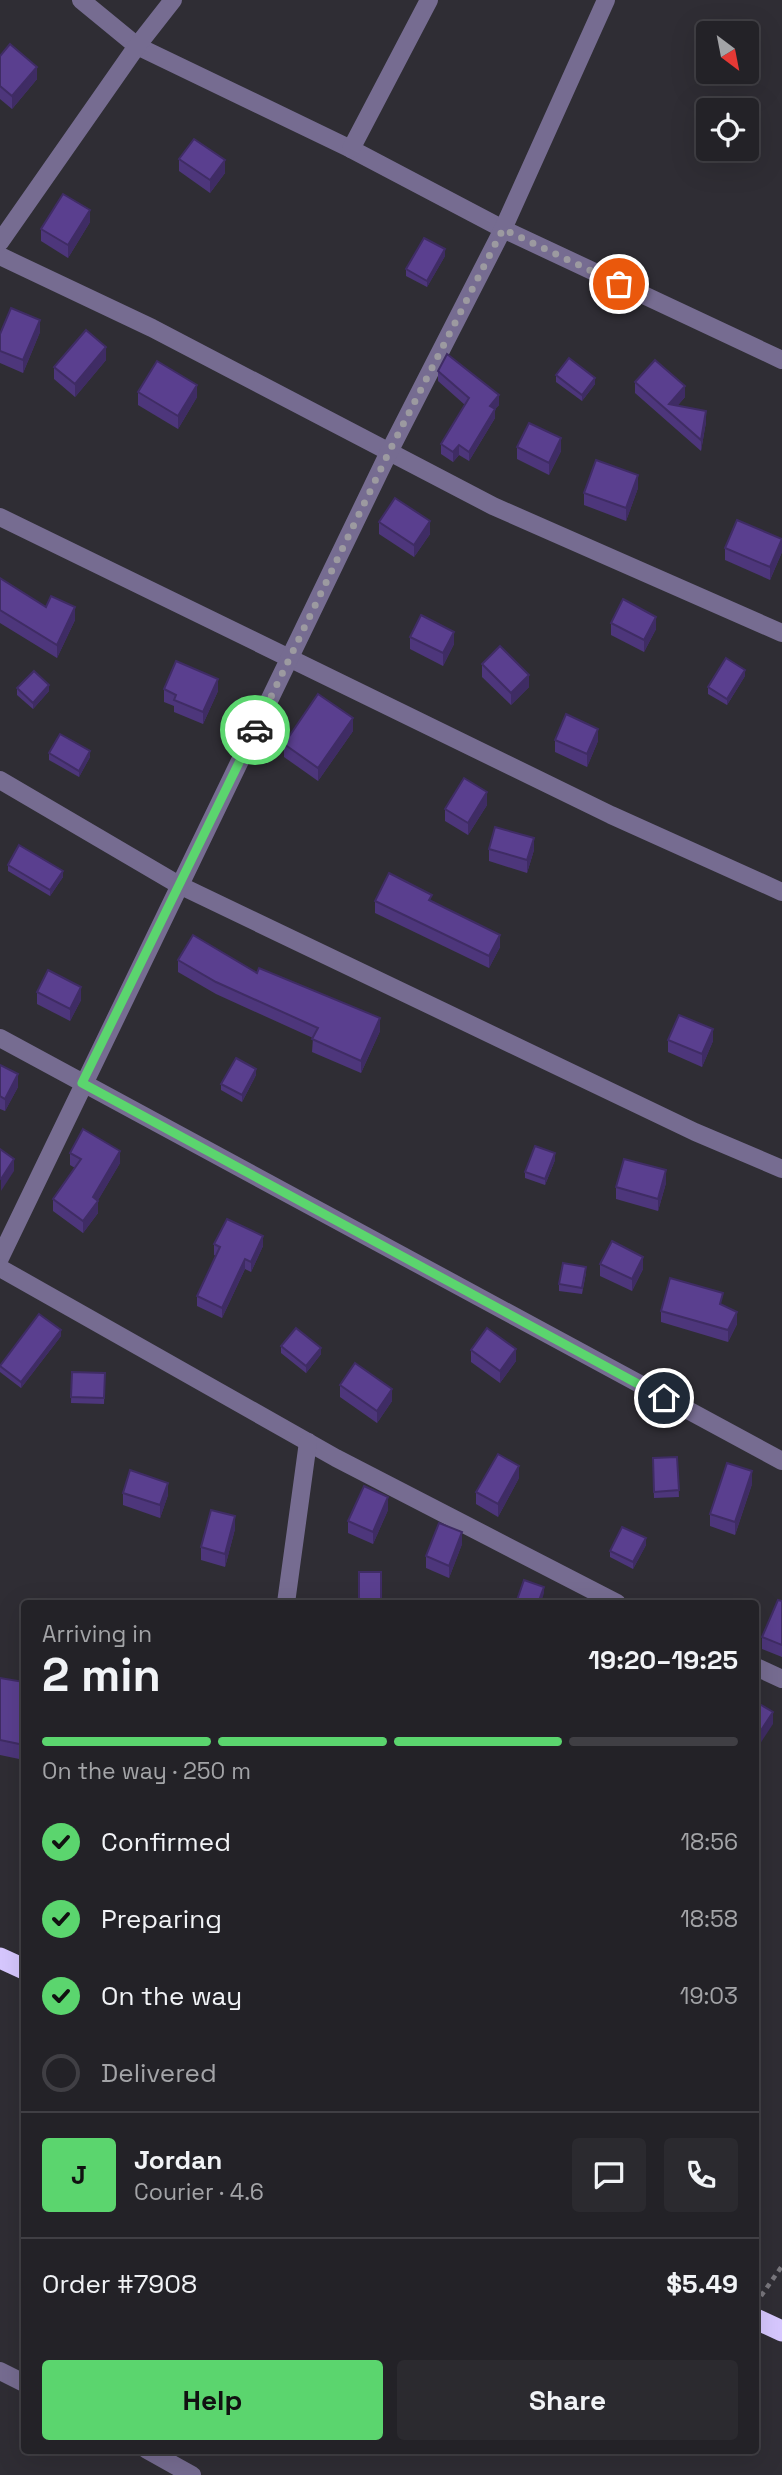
<!DOCTYPE html>
<meta charset="utf-8">
<style>
:root{--surface:#232227;--page:#2b2a2f;--text:#f1f3f6;--muted:#a3a4a7;--line:#403f44;--accent:#5bd56e}
body{margin:0;font-family:"Space Grotesk",sans-serif;background:var(--page);color:var(--text);height:100vh;display:flex;flex-direction:column;font-size:26px;white-space:nowrap}
*{box-sizing:border-box;margin:0}
p{font-size:23px;color:var(--muted)}
.icon{flex:none;width:38px;height:38px;fill:none;stroke:currentColor;stroke-width:2;stroke-linecap:round;stroke-linejoin:round}
.map{position:relative;flex:1;overflow:hidden}
.panel{position:absolute;left:21px;top:1600px;width:738px;height:854px;display:flex;flex-direction:column;background:var(--surface);border-radius:7px;box-shadow:0 7px 28px #0002,0 0 0 2px var(--line)}
.panel>*{flex:none}
.needle{width:46px;rotate:148deg}
.buttons{position:absolute;left:696px;top:21px;display:grid;gap:14px}
.buttons a{display:grid;place-items:center;width:63px;height:63px;border-radius:7px;background:var(--surface);box-shadow:0 7px 28px #0002,0 0 0 2px var(--line);font-size:35px}
.pin{position:absolute;display:grid;place-items:center;width:60px;height:60px;color:#fff;margin:-30px;border:4px solid #fff;border-radius:50%;box-shadow:0 2px 7px #0007}
.courier{position:absolute;display:grid;place-items:center;width:70px;height:70px;margin:-35px;border:5px solid #5bd56e;border-radius:50%;background:#fff;color:#222;box-shadow:0 2px 9px #0007}
.summary em{font-style:normal;font-weight:700}
.summary div{display:flex;flex-direction:column-reverse}
.summary{display:flex;align-items:center;justify-content:space-between;height:119px;padding:0 21px}
h1{font-size:46px;font-weight:700;line-height:52px}
.bar{display:grid;grid-template-columns:repeat(4,1fr);gap:10px 7px;align-content:center;height:84px;padding:0 21px}
.bar i{height:9px;border-radius:5px;background:var(--line)}
.bar .current{background:var(--accent)}
.bar p{grid-column:span 4}
.line{display:flex;align-items:center;gap:18px;padding:0 21px;border-top:2px solid var(--line)}
.line div{flex:1}
.round{display:grid;place-items:center;flex:none;width:74px;height:74px;border-radius:7px;background:var(--page)}
ol{padding:0 21px;list-style:none}
li{display:flex;align-items:center;gap:21px;height:77px}
li p{margin-inline-start:auto}
li .icon{padding:7px;border-radius:50%;background:var(--accent);color:#111;stroke-width:4}
li:last-child{color:var(--muted)}
li i{width:38px;height:38px;border:4px solid var(--line);border-radius:50%}
.button{display:flex;gap:14px;margin-top:auto;padding:14px 21px}
.button a{flex:1;height:80px;border-radius:7px;background:var(--accent);color:#111;font-size:28px;font-weight:700;line-height:80px;text-align:center}
.button a+a{background:var(--page);color:var(--text)}
.map>svg:first-child{display:block}
</style>
<div class="map">
<svg width="782" height="2475" viewBox="0 0 782 2475">
<rect width="100%" height="100%" fill="#2f2d34"/>
<g fill="none" stroke-linecap="round" stroke-linejoin="round">
<polyline stroke="#79777d" stroke-width="4.5" stroke-dasharray="5 5" stroke-linecap="butt" points="761,2296 782,2266"/>
<g stroke="#766c91" stroke-width="18">
<polyline points="81,0 137,46 351,149 503,229 782,360"/>
<polyline points="351,149 429,0"/>
<polyline points="0,242 137,46 173,0"/>
<polyline points="0,256 152,328 493,506 782,633"/>
<polyline points="0,517 611,815 782,892"/>
<polyline points="0,780 179,885 695,1132 782,1169"/>
<polyline points="0,1038 782,1461"/>
<polyline points="0,1258 389,452 503,229 606,0"/>
<polyline points="0,1268 336,1458 617,1603"/>
<polyline points="286,1603 308,1442"/>
<polyline points="756,1667 782,1679"/>
<polyline points="0,2371 24,2383"/>
<polyline points="147,2450 192,2475"/>
</g>
<g stroke="#d7c8ff" stroke-width="21">
<polyline points="0,1958 24,1969"/>
<polyline points="756,2319 782,2331"/>
</g>
</g>
<g fill="#4d367b">
<polygon points="0,56 37,79 12,109 0,99"/>
<polygon points="179,159 225,173 210,193 179,171"/>
<polygon points="90,222 68,258 41,241 41,229"/>
<polygon points="445,256 427,287 406,276 406,269"/>
<polygon points="40,332 23,373 0,363 0,334"/>
<polygon points="106,360 75,397 54,379 54,367"/>
<polygon points="438,371 499,405 495,409 495,418 469,461 459,455 453,462 441,454 441,444 465,405 438,381"/>
<polygon points="556,375 595,384 582,401 556,382"/>
<polygon points="635,382 685,397 678,405 706,422 701,451 635,393"/>
<polygon points="138,392 197,397 178,429 138,405"/>
<polygon points="517,447 561,451 549,475 517,459"/>
<polygon points="638,488 626,521 584,505 584,493"/>
<polygon points="379,522 430,534 414,557 379,534"/>
<polygon points="782,539 782,552 770,580 725,560 725,548"/>
<polygon points="0,578 46,607 75,620 57,658 0,623"/>
<polygon points="611,623 656,629 644,652 611,635"/>
<polygon points="410,637 454,644 443,666 410,649"/>
<polygon points="482,664 529,687 511,705 482,677"/>
<polygon points="745,676 727,705 708,694 708,687"/>
<polygon points="17,688 49,691 33,709 17,695"/>
<polygon points="164,689 218,691 203,724 174,712 174,706 164,702"/>
<polygon points="353,731 318,781 284,757 284,744"/>
<polygon points="555,740 598,741 587,767 555,752"/>
<polygon points="49,753 90,757 79,777 49,760"/>
<polygon points="487,805 468,835 445,821 445,809"/>
<polygon points="489,849 534,850 527,873 489,861"/>
<polygon points="8,865 63,877 50,896 8,871"/>
<polygon points="375,901 432,901 500,947 489,968 375,913"/>
<polygon points="178,960 257,973 380,1031 361,1073 312,1052 313,1038 216,994 178,972"/>
<polygon points="37,992 81,1000 70,1021 37,1004"/>
<polygon points="668,1040 713,1041 702,1067 668,1052"/>
<polygon points="0,1065 18,1087 5,1111 0,1109"/>
<polygon points="256,1075 242,1102 221,1090 221,1084"/>
<polygon points="70,1153 120,1163 98,1200 98,1213 83,1233 53,1211 53,1199 75,1168 70,1165"/>
<polygon points="555,1160 545,1185 525,1178 525,1172"/>
<polygon points="666,1183 658,1211 616,1199 616,1187"/>
<polygon points="214,1244 263,1246 251,1272 245,1269 222,1318 197,1306 197,1296 216,1256 214,1255"/>
<polygon points="600,1264 643,1269 632,1291 600,1276"/>
<polygon points="586,1273 582,1294 559,1291 559,1284"/>
<polygon points="723,1305 737,1324 728,1342 661,1322 661,1311"/>
<polygon points="61,1336 21,1388 0,1372 0,1366"/>
<polygon points="281,1346 321,1354 306,1373 281,1353"/>
<polygon points="471,1350 516,1361 500,1383 471,1362"/>
<polygon points="72,1372 105,1373 104,1404 71,1403"/>
<polygon points="340,1385 392,1401 377,1423 340,1397"/>
<polygon points="677,1457 679,1497 654,1498 653,1458"/>
<polygon points="519,1478 498,1517 476,1504 476,1492"/>
<polygon points="752,1484 735,1535 710,1526 710,1514"/>
<polygon points="123,1493 168,1495 160,1518 123,1505"/>
<polygon points="388,1510 373,1544 348,1533 348,1521"/>
<polygon points="235,1529 225,1567 201,1560 201,1547"/>
<polygon points="462,1544 449,1578 426,1568 426,1556"/>
<polygon points="646,1545 633,1569 610,1557 610,1551"/>
<polygon points="782,1601 782,1657 762,1649 762,1637"/>
<polygon points="0,1680 24,1682 24,1760 0,1755"/>
</g>
<g fill="#3f2c64">
<polygon points="37,67 37,79 12,109 12,96"/>
<polygon points="225,160 225,173 210,193 210,180"/>
<polygon points="90,210 90,222 68,258 68,245"/>
<polygon points="445,249 445,256 427,287 427,281"/>
<polygon points="40,320 40,332 23,373 23,360"/>
<polygon points="106,347 106,360 75,397 75,384"/>
<polygon points="595,378 595,384 582,401 582,395"/>
<polygon points="197,385 197,397 178,429 178,416"/>
<polygon points="685,386 685,397 671,413 669,404"/>
<polygon points="499,395 499,405 495,409 495,418 469,461 469,452 490,406"/>
<polygon points="706,411 706,422 701,451 701,440"/>
<polygon points="561,438 561,451 549,475 549,463"/>
<polygon points="459,445 459,455 453,462 453,452"/>
<polygon points="638,475 638,488 626,521 626,508"/>
<polygon points="430,521 430,534 414,557 414,545"/>
<polygon points="782,540 782,552 770,580 770,567"/>
<polygon points="75,607 75,620 57,658 57,645"/>
<polygon points="656,617 656,629 644,652 644,640"/>
<polygon points="454,632 454,644 443,666 443,653"/>
<polygon points="745,670 745,676 727,705 727,699"/>
<polygon points="529,675 529,687 511,705 511,693"/>
<polygon points="218,679 218,691 203,724 203,712"/>
<polygon points="49,685 49,691 33,709 33,703"/>
<polygon points="353,718 353,731 318,781 318,768"/>
<polygon points="598,729 598,741 587,767 587,754"/>
<polygon points="90,751 90,757 79,777 79,771"/>
<polygon points="487,792 487,805 468,835 468,823"/>
<polygon points="534,838 534,850 527,873 527,860"/>
<polygon points="63,871 63,877 50,896 50,890"/>
<polygon points="500,935 500,947 489,968 489,956"/>
<polygon points="81,987 81,1000 70,1021 70,1009"/>
<polygon points="380,1018 380,1031 361,1073 361,1061"/>
<polygon points="713,1029 713,1041 702,1067 702,1054"/>
<polygon points="256,1069 256,1075 242,1102 242,1095"/>
<polygon points="18,1074 18,1087 5,1111 5,1099"/>
<polygon points="120,1151 120,1163 97,1202 98,1201 98,1213 83,1233 83,1221 93,1197"/>
<polygon points="555,1153 555,1160 545,1185 545,1179"/>
<polygon points="14,1159 14,1171 1,1191 1,1179"/>
<polygon points="666,1170 666,1183 658,1211 658,1199"/>
<polygon points="263,1236 263,1246 251,1272 251,1262"/>
<polygon points="643,1257 643,1269 632,1291 632,1279"/>
<polygon points="245,1259 245,1269 222,1318 222,1308"/>
<polygon points="737,1312 737,1324 728,1342 728,1330"/>
<polygon points="61,1330 61,1336 21,1388 21,1382"/>
<polygon points="321,1348 321,1354 306,1373 306,1366"/>
<polygon points="516,1349 516,1361 500,1383 500,1371"/>
<polygon points="392,1389 392,1401 377,1423 377,1411"/>
<polygon points="519,1466 519,1478 498,1517 498,1504"/>
<polygon points="752,1471 752,1484 735,1535 735,1522"/>
<polygon points="168,1483 168,1495 160,1518 160,1505"/>
<polygon points="388,1497 388,1510 373,1544 373,1532"/>
<polygon points="235,1516 235,1529 225,1567 225,1554"/>
<polygon points="462,1532 462,1544 449,1578 449,1566"/>
<polygon points="646,1538 646,1545 633,1569 633,1562"/>
<polygon points="544,1587 544,1593 541,1603 538,1603"/>
<polygon points="773,1712 773,1724 756,1750 756,1738"/>
</g>
<g fill="#5a3f8f" stroke="#3f2c64" stroke-width="2">
<polygon points="10,44 37,67 12,96 0,86 0,56"/>
<polygon points="194,139 225,160 210,180 179,159"/>
<polygon points="63,194 90,210 68,245 41,229"/>
<polygon points="424,238 445,249 427,281 406,269"/>
<polygon points="11,308 40,320 23,360 0,351 0,334"/>
<polygon points="86,330 106,347 75,384 54,367"/>
<polygon points="447,354 499,395 490,406 495,409 469,452 459,445 453,452 441,444 469,398 438,371"/>
<polygon points="569,358 595,378 582,395 556,375"/>
<polygon points="655,360 685,386 669,404 706,411 701,440 635,382"/>
<polygon points="157,361 197,385 178,416 138,392"/>
<polygon points="529,423 561,438 549,463 517,447"/>
<polygon points="596,460 638,475 626,508 584,493"/>
<polygon points="395,498 430,521 414,545 379,522"/>
<polygon points="737,520 782,539 770,567 725,548"/>
<polygon points="0,578 46,607 51,596 75,607 57,645 0,610"/>
<polygon points="623,599 656,617 644,640 611,623"/>
<polygon points="421,615 454,632 443,653 410,637"/>
<polygon points="500,646 529,675 511,693 482,664"/>
<polygon points="726,658 745,670 727,699 708,687"/>
<polygon points="176,661 218,679 203,712 174,700 176,695 164,689"/>
<polygon points="34,671 49,685 33,703 17,688"/>
<polygon points="318,694 353,718 318,768 284,744"/>
<polygon points="566,714 598,729 587,754 555,740"/>
<polygon points="60,734 90,751 79,771 49,753"/>
<polygon points="464,778 487,792 468,823 445,809"/>
<polygon points="495,827 534,838 527,860 489,849"/>
<polygon points="19,845 63,871 50,890 8,865"/>
<polygon points="389,873 432,895 429,900 500,935 489,956 375,901"/>
<polygon points="193,935 257,973 259,968 380,1018 361,1061 312,1039 318,1028 216,982 178,960"/>
<polygon points="48,970 81,987 70,1009 37,992"/>
<polygon points="679,1015 713,1029 702,1054 668,1040"/>
<polygon points="236,1058 256,1069 242,1095 221,1084"/>
<polygon points="0,1065 18,1074 5,1099 0,1096"/>
<polygon points="83,1129 120,1151 93,1197 98,1201 83,1221 53,1199 81,1159 70,1153"/>
<polygon points="535,1146 555,1153 545,1179 525,1172"/>
<polygon points="0,1149 14,1159 1,1179 0,1178"/>
<polygon points="624,1159 666,1170 658,1199 616,1187"/>
<polygon points="227,1219 263,1236 251,1262 245,1259 222,1308 197,1296 220,1247 214,1244"/>
<polygon points="612,1241 643,1257 632,1279 600,1264"/>
<polygon points="563,1263 586,1267 582,1288 559,1284"/>
<polygon points="670,1278 723,1293 720,1304 737,1312 728,1330 661,1311"/>
<polygon points="39,1314 61,1330 21,1382 0,1366"/>
<polygon points="296,1328 321,1348 306,1366 281,1346"/>
<polygon points="487,1328 516,1349 500,1371 471,1350"/>
<polygon points="355,1363 392,1389 377,1411 340,1385"/>
<polygon points="72,1372 105,1373 104,1398 71,1397"/>
<polygon points="498,1454 519,1466 498,1504 476,1492"/>
<polygon points="677,1457 679,1490 654,1492 653,1458"/>
<polygon points="727,1463 752,1471 735,1522 710,1514"/>
<polygon points="130,1470 168,1483 160,1505 123,1493"/>
<polygon points="364,1486 388,1497 373,1532 348,1521"/>
<polygon points="211,1510 235,1516 225,1554 201,1547"/>
<polygon points="439,1523 462,1532 449,1566 426,1556"/>
<polygon points="622,1527 646,1538 633,1562 610,1551"/>
<rect x="359" y="1572" width="22" height="31"/>
<polygon points="524,1580 544,1587 538,1603 516,1603"/>
<polygon points="778,1600 782,1601 782,1645 762,1637"/>
<polygon points="0,1678 24,1682 24,1745 0,1740"/>
<polygon points="756,1702 773,1712 756,1738"/>
</g>
<g fill="none" stroke-linecap="round" stroke-linejoin="round">
<polyline stroke="#9c9aa0" stroke-width="7" stroke-dasharray="0 12.6" points="255,730 389,452 503,229 619,284"/>
<polyline stroke="#5bd56e" stroke-width="9" points="255,730 82,1083 664,1398"/>
</g>
</svg>
<div class="buttons">
<a><svg class="needle" viewBox="-14 -14 28 28"><path d="M0-13l5 13h-10z" fill="#e53935"/><path d="M0 13l5-13h-10z" fill="#a3a4a7"/></svg></a>
<a><svg class="icon" aria-label="locate" viewBox="0 0 24 24"><circle cx="12" cy="12" r="6"/><path d="M12 2v4M12 18v4M2 12h4M18 12h4"/></svg></a>
</div>
<div class="pin" style="left:619px;top:284px;background:#ea580c"><svg class="icon" aria-label="bag" viewBox="0 0 24 24"><path d="M5 8h14l-1 12H6zM9 8a3 3 0 0 1 6 0"/></svg></div>
<div class="pin" style="left:664px;top:1398px;background:#1f2937"><svg class="icon" aria-label="home" viewBox="0 0 24 24"><path d="M3 11l9-7 9 7M6 9v11h12V9"/></svg></div>
<div class="courier" style="left:255px;top:730px"><svg class="icon" aria-label="car" viewBox="0 0 24 24"><path d="M5 17H2v-5l4-1 3-4h7l3 4 3 1v5h-3M9 17h6M6 11h13"/><circle cx="7" cy="17" r="2"/><circle cx="17" cy="17" r="2"/></svg></div>
<section class="panel">
<div class="summary"><div><h1>2 min</h1><p>Arriving in</p></div><em>19:20–19:25</em></div>
<div class="bar"><i class="current"></i><i class="current"></i><i class="current"></i><i></i><p>On the way · 250 m</p></div>
<ol>
<li><svg class="icon" aria-label="check" viewBox="0 0 24 24"><path d="M5 12l5 5 9-10"/></svg>Confirmed<p>18:56</p></li>
<li><svg class="icon" aria-label="check" viewBox="0 0 24 24"><path d="M5 12l5 5 9-10"/></svg>Preparing<p>18:58</p></li>
<li><svg class="icon" aria-label="check" viewBox="0 0 24 24"><path d="M5 12l5 5 9-10"/></svg>On the way<p>19:03</p></li>
<li><i></i>Delivered</li>
</ol>
<div class="line" style="height:126px"><b class="round" style="background:var(--accent);color:#111">J</b><div><b>Jordan</b><p>Courier · 4.6</p></div><a class="round"><svg class="icon" aria-label="chat" viewBox="0 0 24 24"><path d="M4 5h16v11H9l-5 4z"/></svg></a><a class="round"><svg class="icon" aria-label="phone" viewBox="0 0 24 24"><path d="M5 4h4l2 5-3 2q2 4 5 5l2-3 5 2v4C11 20 4 13 5 4z"/></svg></a></div>
<div class="line" style="height:91px"><div>Order #7908</div><b>$5.49</b></div>
<div class="button"><a>Help</a><a>Share</a></div>
</section>
</div>
